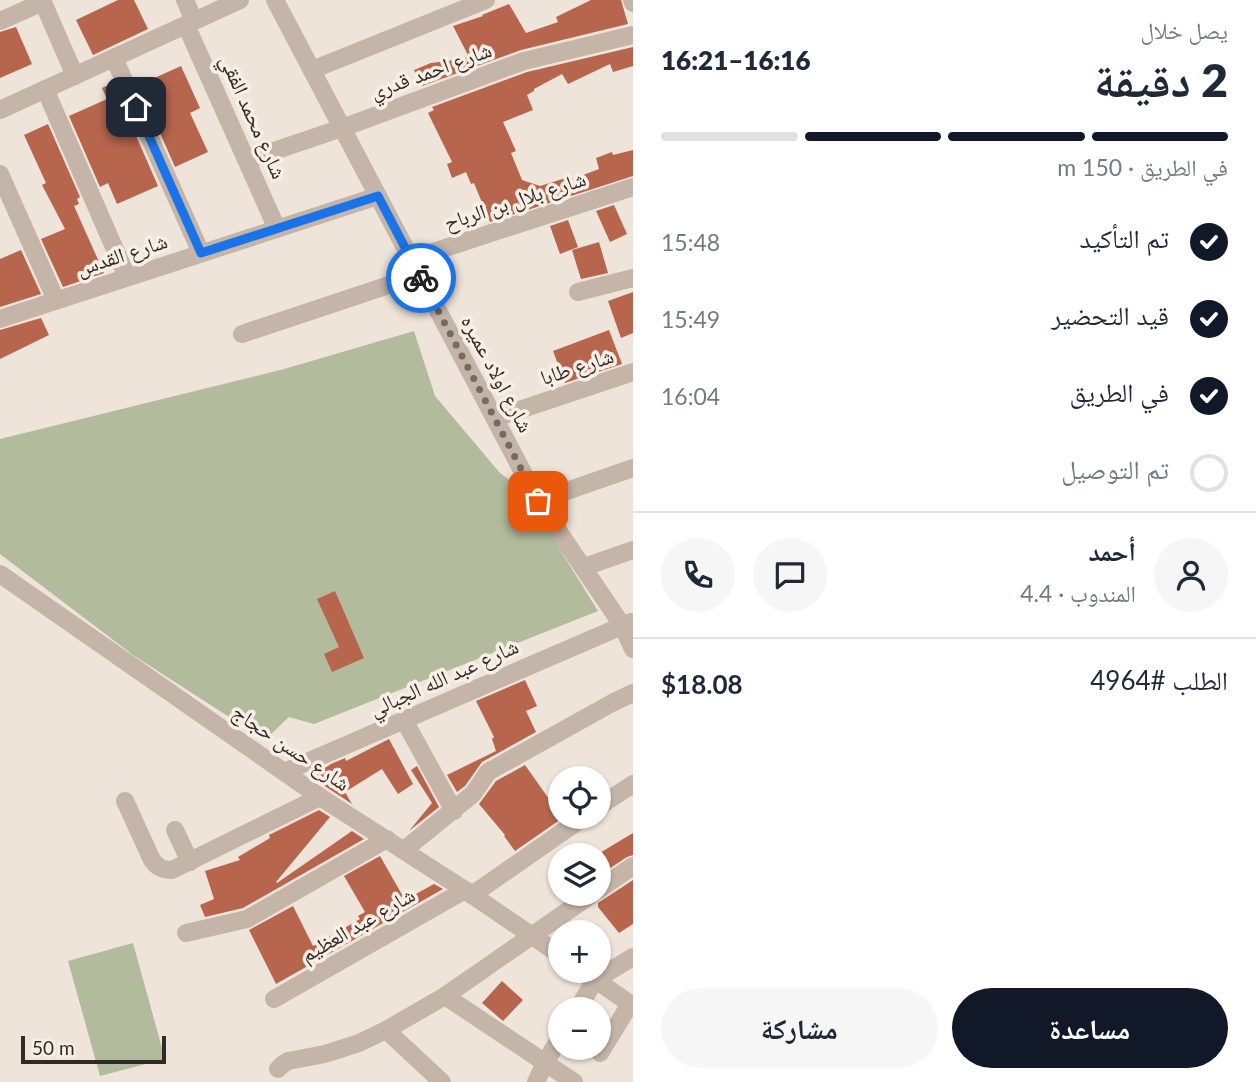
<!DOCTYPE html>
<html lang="ar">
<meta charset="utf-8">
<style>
:root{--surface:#fff;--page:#f6f6f7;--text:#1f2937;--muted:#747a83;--line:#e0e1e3;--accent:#111827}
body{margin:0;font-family:Lato,"Noto Naskh Arabic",sans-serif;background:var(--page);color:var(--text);direction:rtl;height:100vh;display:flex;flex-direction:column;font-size:26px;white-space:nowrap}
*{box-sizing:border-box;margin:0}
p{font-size:23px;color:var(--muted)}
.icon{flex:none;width:38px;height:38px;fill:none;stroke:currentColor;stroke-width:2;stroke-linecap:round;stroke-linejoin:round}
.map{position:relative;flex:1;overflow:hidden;direction:ltr}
.panel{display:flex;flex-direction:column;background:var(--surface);width:623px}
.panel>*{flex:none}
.fabs{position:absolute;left:548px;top:766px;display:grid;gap:14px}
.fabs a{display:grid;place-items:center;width:63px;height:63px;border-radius:50%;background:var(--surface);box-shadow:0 2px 5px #0004;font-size:35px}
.scale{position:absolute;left:21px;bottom:18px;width:145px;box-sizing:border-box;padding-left:7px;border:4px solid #322a27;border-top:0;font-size:19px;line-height:24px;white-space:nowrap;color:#322a27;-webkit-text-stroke:5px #f7eee6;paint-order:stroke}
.pin{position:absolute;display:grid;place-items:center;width:60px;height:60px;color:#fff;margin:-30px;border-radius:14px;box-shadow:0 4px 10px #0006}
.courier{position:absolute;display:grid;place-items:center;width:70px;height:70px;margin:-35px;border:5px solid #1a73e8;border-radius:50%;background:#fff;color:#222;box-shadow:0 2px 9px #0007}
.head em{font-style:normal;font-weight:800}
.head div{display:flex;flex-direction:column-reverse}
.head{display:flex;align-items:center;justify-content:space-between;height:119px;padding:0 28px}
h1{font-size:46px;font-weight:800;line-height:52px}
.bar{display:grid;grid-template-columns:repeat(4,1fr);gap:10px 7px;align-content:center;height:84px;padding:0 28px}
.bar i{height:9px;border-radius:5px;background:var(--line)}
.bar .selected{background:var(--accent)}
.bar p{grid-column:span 4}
.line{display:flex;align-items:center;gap:18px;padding:0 28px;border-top:2px solid var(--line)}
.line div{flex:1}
.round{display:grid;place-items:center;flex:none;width:74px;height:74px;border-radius:37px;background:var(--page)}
ol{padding:0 28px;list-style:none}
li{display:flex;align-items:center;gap:21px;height:77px}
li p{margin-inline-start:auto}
li .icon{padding:7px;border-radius:50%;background:var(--accent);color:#fff;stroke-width:4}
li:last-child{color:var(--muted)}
li i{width:38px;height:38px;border:4px solid var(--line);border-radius:50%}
.cta{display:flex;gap:14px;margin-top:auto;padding:14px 28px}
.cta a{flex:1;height:80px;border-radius:42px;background:var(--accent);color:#fff;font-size:28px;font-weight:800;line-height:80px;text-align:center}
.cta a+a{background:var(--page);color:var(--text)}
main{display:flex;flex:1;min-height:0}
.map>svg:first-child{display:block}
</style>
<main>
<section class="panel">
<div class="head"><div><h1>2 دقيقة</h1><p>يصل خلال</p></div><em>16:16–16:21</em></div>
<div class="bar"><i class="selected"></i><i class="selected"></i><i class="selected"></i><i></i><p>في الطريق · 150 m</p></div>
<ol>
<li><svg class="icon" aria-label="check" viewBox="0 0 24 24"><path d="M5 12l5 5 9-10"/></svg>تم التأكيد<p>15:48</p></li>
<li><svg class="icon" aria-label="check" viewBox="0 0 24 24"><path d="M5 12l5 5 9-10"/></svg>قيد التحضير<p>15:49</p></li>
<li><svg class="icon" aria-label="check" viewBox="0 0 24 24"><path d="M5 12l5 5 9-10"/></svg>في الطريق<p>16:04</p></li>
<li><i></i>تم التوصيل</li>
</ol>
<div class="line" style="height:126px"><a class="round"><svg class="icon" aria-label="person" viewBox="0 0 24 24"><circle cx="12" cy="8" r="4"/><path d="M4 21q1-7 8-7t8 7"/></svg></a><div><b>أحمد</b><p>المندوب · 4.4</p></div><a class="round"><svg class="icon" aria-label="chat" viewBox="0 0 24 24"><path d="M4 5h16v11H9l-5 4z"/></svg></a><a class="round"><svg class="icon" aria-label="phone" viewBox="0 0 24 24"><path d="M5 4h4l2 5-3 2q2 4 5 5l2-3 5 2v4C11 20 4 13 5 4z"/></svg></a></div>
<div class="line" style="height:91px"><div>الطلب #4964</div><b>$18.08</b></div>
<div class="cta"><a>مساعدة</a><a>مشاركة</a></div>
</section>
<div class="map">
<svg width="633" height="1082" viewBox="0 0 633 1082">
<rect width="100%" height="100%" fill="#eee4da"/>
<g fill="#b2bb9c">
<polygon points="414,331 435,396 500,473 523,490 598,611 314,724 289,717 265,740 133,655 0,554 0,439 284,369"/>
<polygon points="133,943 165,1059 100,1076 68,961"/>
</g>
<g fill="#b8654e">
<polygon points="118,0 134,0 148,29 93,55 76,20"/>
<polygon points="591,0 621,0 628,24 521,50 422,86 414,70 431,63 448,61 469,57 453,26 483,16 482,15 509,4 526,33 558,22 556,17"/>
<polygon points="16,27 32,64 0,78 0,32"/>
<polygon points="633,47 633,66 613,72 610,64 568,84 562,74 534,89 534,91 527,95 533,110 503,122 516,151 511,153 522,180 540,186 569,177 570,180 599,169 596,158 612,152 613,155 633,150 633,176 490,222 474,183 471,184 466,172 452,178 447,164 452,162 428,113 434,110 432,107 527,72"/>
<polygon points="181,66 200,108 190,113 208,152 175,167 139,85"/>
<polygon points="113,83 158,186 117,204 108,183 100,187 69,116 107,99 102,88"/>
<polygon points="48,124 80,197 77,199 79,204 74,206 104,273 63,287 41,239 65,229 42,185 46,183 24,135"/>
<polygon points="614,205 627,234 610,242 596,211"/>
<polygon points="568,220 578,247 560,254 550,226"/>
<polygon points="599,242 608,273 581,279 572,250"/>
<polygon points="21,250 41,294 0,307 0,259"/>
<polygon points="633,292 633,333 621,338 608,301"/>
<polygon points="41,318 49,335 0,359 0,330"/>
<polygon points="609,330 622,364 565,383 553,351"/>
<polygon points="335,591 364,658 332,672 324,654 339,647 317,599"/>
<polygon points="525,680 537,706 526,711 536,732 482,762 465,786 457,792 447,775 496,751 492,739 494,737 476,701"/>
<polygon points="389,739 413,784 398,794 382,769 345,792 352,804 311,777 331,764 345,758 346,761"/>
<polygon points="525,765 549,799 552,797 560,807 560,817 564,817 515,851 504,836 505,835 479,804 496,781"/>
<polygon points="417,766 439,807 409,831 432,803 411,770"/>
<polygon points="319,810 330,817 276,882 277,883 352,831 364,839 243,908 205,917 200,905 214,899 205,871 240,860 238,857 270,838 269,835"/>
<polygon points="633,833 633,855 627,857 598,876 598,854"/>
<polygon points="380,856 405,900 434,884 443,889 276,984 249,930 293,906 313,946 360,919 358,916 365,912 344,876"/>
<polygon points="633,880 633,924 619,933 598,907 598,903"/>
<polygon points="502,981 523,1000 503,1021 482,1003"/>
</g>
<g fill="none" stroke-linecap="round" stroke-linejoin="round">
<g stroke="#c5b4a8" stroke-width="18">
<polyline points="42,0 75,76"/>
<polyline points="185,0 194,21"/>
<polyline points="275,0 538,501 622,625 633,649"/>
<polyline points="632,0 633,3"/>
<polyline points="0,21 43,2"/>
<polyline points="186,25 277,229"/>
<polyline points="114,58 201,253"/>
<polyline points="312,70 486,0"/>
<polyline points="45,89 127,277"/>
<polyline points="0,110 240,0"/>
<polyline points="247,160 342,128 524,61 633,35"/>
<polyline points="0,174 56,300"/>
<polyline points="411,259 633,187"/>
<polyline points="578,292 633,278"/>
<polyline points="0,319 378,196"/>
<polyline points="242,334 419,275"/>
<polyline points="495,418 633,372"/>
<polyline points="538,501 633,468"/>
<polyline points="584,567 633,550"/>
<polyline points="0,574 320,797 465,890 560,955"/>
<polyline points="404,720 454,811"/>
<polyline points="284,772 631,622"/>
<path d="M125,801L152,860C158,868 163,870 172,870L320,797"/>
<polyline points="598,807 633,784"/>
<polyline points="175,830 190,862"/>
<polyline points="404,850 473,794 488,772 612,703 633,693"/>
<polyline points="598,890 633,866"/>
<polyline points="472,895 584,817"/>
<polyline points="186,933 247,919 387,839"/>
<polyline points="583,971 633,1006"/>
<polyline points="445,996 574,1082"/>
<polyline points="274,999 465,890"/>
<polyline points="577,1010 595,980 633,957"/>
<polyline points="386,1030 442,1082"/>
<polyline points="600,1053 630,1004"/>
<polyline points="278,1069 282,1065 288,1061 325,1054 359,1043 386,1030 445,996 592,894"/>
<polyline points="536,1082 545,1063 560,1038"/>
</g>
</g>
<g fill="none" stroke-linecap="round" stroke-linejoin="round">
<polyline stroke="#746b66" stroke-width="7" stroke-dasharray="0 12.6" points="421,278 538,501"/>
<polyline stroke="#1a73e8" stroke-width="9" points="136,107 201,253 378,196 421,278"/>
</g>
<g text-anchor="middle" stroke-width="7" stroke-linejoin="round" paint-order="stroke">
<g font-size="21" fill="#322a27" stroke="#f7eee6">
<text transform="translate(431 71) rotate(-20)" y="7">شارع احمد قدري</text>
<text transform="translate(253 117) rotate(66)" y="7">شارع محمد الفقي</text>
<text transform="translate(515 201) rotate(-18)" y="7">شارع بلال بن الرباح</text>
<text transform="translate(122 255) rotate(-18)" y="7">شارع القدس</text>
<text transform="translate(577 367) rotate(-18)" y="7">شارع طابا</text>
<text transform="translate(497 374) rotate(62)" y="7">شارع اولاد عميره</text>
<text transform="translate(444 678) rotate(-24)" y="7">شارع عبد الله الجبالي</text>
<text transform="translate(291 748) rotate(34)" y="7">شارع حسن حجاج</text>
<text transform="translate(358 925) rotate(-30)" y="7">شارع عبد العظيم</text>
</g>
</g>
</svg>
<div class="fabs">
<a><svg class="icon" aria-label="locate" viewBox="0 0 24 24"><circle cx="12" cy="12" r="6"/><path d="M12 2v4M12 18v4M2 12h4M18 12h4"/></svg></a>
<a><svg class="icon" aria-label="layers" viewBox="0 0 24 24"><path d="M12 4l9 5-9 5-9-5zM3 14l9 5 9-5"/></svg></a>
<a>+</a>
<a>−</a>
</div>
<div class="scale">50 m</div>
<div class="pin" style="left:538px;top:501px;background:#ea580c"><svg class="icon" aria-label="bag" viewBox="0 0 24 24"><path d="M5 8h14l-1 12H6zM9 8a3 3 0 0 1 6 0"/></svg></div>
<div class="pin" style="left:136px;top:107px;background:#1f2937"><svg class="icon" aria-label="home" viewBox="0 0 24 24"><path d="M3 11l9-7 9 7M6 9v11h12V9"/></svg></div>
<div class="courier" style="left:421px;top:278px"><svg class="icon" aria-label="bike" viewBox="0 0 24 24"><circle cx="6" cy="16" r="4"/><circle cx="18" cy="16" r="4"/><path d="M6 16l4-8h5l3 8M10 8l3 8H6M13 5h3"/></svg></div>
</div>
</main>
